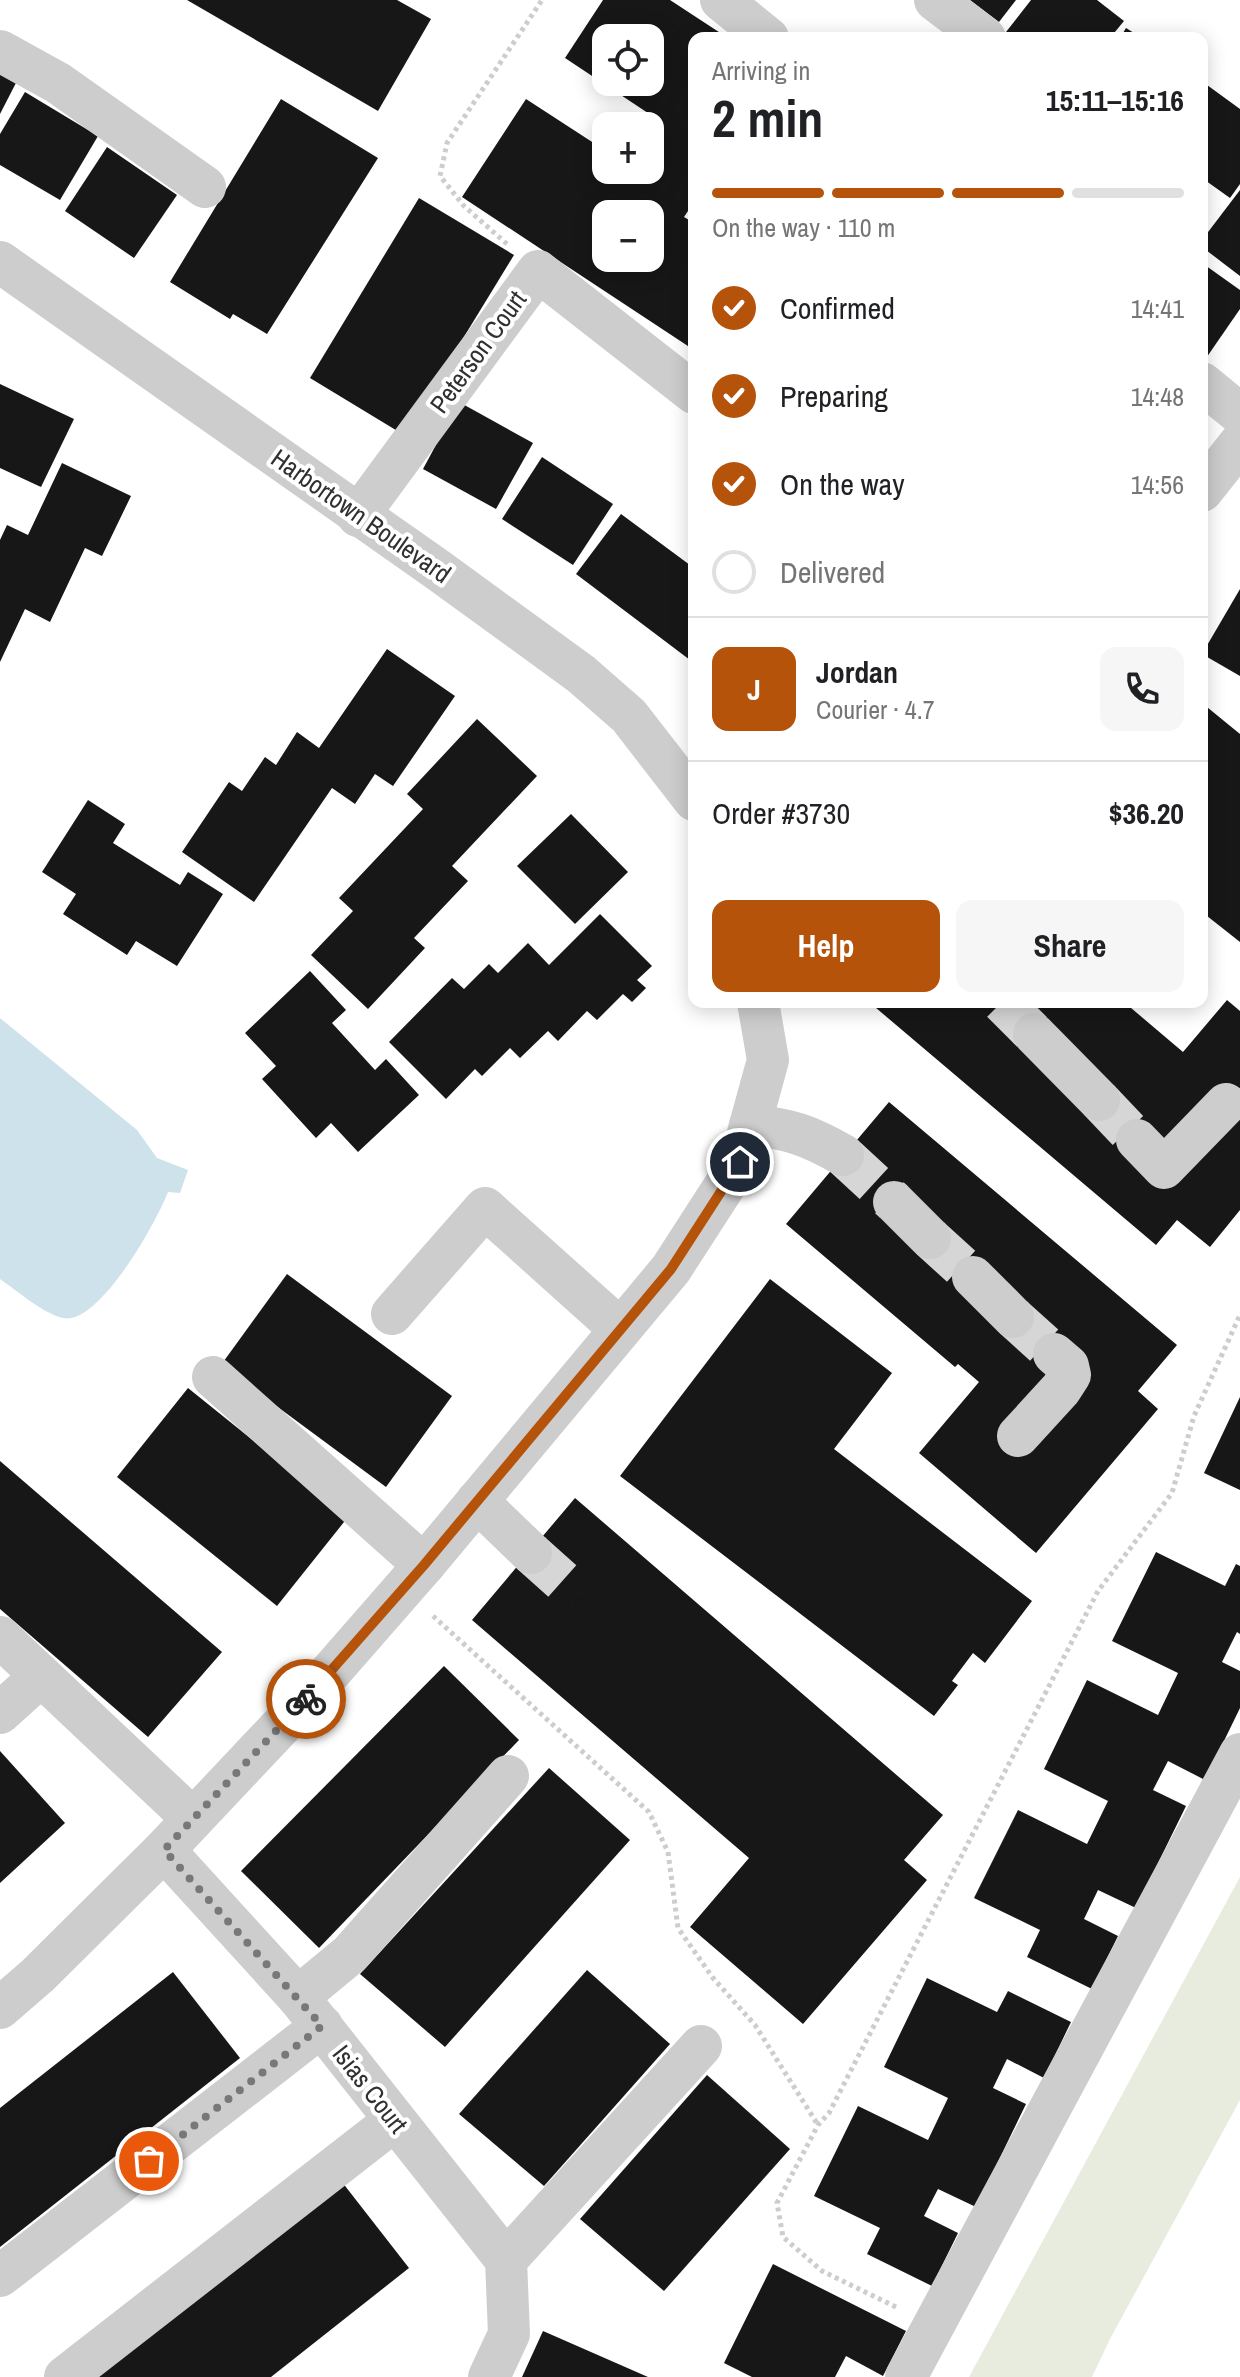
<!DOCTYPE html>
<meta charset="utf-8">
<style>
:root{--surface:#fff;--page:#f6f6f6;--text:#202124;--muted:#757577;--line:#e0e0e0;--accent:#b45309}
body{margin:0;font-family:"Archivo Narrow",sans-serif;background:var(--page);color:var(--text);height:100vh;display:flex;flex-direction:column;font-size:30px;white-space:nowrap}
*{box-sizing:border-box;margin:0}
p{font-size:26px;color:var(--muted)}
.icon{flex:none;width:44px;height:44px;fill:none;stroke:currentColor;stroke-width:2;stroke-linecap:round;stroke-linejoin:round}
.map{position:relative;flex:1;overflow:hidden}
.side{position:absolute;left:688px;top:32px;width:520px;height:976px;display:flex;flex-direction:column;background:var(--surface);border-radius:16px;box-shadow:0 4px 20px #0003}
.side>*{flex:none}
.tools{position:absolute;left:592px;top:24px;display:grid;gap:16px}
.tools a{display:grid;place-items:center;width:72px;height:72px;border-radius:16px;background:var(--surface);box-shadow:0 4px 20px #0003;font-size:40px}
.pin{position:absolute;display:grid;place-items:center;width:68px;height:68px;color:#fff;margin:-34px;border:4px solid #fff;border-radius:50%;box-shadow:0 2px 8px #0007}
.courier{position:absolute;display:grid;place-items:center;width:80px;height:80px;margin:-40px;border:6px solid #b45309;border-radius:50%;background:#fff;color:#222;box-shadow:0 2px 10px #0007}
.overview em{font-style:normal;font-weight:700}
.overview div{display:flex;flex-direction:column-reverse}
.overview{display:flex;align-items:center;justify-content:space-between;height:136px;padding:0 24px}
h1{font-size:52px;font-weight:700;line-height:60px}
.bar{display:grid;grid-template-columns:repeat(4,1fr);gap:12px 8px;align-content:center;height:96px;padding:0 24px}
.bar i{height:10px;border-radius:6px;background:var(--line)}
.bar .active{background:var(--accent)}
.bar p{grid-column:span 4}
.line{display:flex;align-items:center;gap:20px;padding:0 24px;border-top:2px solid var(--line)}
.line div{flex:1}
.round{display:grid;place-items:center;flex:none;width:84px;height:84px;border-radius:16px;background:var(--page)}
ol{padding:0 24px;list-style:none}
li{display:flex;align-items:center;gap:24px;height:88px}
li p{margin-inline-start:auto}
li .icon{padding:8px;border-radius:50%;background:var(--accent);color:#fff;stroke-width:4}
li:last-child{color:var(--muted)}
li i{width:44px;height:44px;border:4px solid var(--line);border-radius:50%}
.cta{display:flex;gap:16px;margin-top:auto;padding:16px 24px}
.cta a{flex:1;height:92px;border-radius:16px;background:var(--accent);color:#fff;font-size:32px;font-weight:700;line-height:92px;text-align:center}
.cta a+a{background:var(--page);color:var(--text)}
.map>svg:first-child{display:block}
</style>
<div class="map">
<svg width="1240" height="2377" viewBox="0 0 1240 2377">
<rect width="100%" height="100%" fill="#fff"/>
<polygon fill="#e7ecdf" points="1240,1877 1240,2100 1110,2339 1092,2377 969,2377"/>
<path fill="#cde2ea" d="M0,1018L137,1130L157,1158L188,1170L180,1193L168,1192C157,1221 99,1326 63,1318C44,1314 16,1290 0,1279Z"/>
<g fill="#171717" fill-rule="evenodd">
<polygon points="187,0 397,0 431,19 378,111"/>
<path d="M603,0H670L728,38H694V202L684,217L694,223V350L462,197L526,99L606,151V170H650V143L663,123L565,58ZM606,38H650V82H606ZM606,214H650V258H606Z"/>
<polygon points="970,0 1016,0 999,22"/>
<polygon points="1031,0 1097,0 1124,21 1110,38 1014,38 1006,32"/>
<polygon points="1126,28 1142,38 1120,38"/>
<polygon points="0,70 18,79 0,114"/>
<polygon points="1207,85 1240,109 1240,184 1230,198 1202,178 1202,92"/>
<polygon points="25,92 98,136 60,200 0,165 0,134"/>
<polygon points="281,99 378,158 267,334 233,314 230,319 170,282"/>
<polygon points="107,147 177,195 134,258 65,211"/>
<polygon points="1240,190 1240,276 1202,247 1202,240"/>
<polygon points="419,198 514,255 404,435 310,378"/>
<polygon points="1202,263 1240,290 1240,309 1202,364"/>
<polygon points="0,384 74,419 41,487 0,468"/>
<polygon points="459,402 533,443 496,509 423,469"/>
<polygon points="542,457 613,504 573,565 502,519"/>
<polygon points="62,463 131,496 102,556 85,548 50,622 25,609 0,662 0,540 7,525 28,535"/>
<polygon points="621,514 694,568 694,663 576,574"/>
<polygon points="1240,589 1240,676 1202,654"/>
<polygon points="387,649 455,696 393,786 375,774 355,804 332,788 254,902 182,852 229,782 242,791 265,757 276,765 297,732 319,748"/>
<polygon points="1202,703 1240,734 1240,942 1202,912"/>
<polygon points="477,719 537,776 452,866 468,881 414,938 425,948 368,1009 311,955 353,911 339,898 423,809 407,794"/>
<polygon points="88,800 125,824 113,843 180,885 188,872 223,894 177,966 136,941 127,955 63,914 76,894 42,872"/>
<polygon points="571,814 628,872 575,924 517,866"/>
<polygon points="600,914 652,966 637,980 646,988 632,1002 623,994 597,1020 587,1011 558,1041 548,1031 520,1058 510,1048 482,1076 475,1069 446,1099 389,1042 452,978 464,989 489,964 498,973 528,943 549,965"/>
<polygon points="310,971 346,1010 332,1023 375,1070 386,1059 419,1095 358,1152 331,1123 316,1138 262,1079 276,1066 245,1033"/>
<polygon points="1227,1000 1240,1011 1240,1210 1210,1247 1177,1220 1156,1245 869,1002 1124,1002 1183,1052"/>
<polygon points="889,1102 1177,1345 1138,1391 1158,1409 1036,1553 919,1453 979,1382 958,1364 955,1367 786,1224"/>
<polygon points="287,1274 452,1396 386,1487 221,1365"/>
<polygon points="770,1279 892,1373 834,1449 1032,1601 985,1663 973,1653 952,1681 958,1685 934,1716 620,1476"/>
<polygon points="188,1388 348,1517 277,1606 117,1477"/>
<polygon points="1240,1397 1240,1490 1204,1473"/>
<polygon points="0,1461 222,1652 148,1737 0,1609"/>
<polygon points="575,1498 943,1815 904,1860 927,1880 803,2024 690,1927 749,1858 472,1620"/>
<polygon points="1156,1552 1225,1586 1236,1564 1240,1566 1240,1634 1237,1632 1222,1662 1240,1671 1240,1708 1205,1780 1168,1761 1153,1790 1186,1806 1136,1908 1098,1890 1084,1919 1118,1936 1092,1989 1027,1957 1040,1930 974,1898 1018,1810 1087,1844 1108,1801 1044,1769 1087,1680 1158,1715 1178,1673 1112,1641"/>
<polygon points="444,1666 519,1740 319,1948 241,1871"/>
<polygon points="0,1751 65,1823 0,1883"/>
<polygon points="549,1768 630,1840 445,2047 360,1974"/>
<polygon points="587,1970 670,2044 544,2186 459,2114"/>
<polygon points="173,1972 240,2058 0,2247 0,2108"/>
<polygon points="927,1978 997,2012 1008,1991 1071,2022 1044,2078 1007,2059 993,2088 1026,2104 976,2207 938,2189 924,2216 958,2233 932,2286 867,2254 880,2228 814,2196 858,2106 928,2140 948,2098 884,2067"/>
<polygon points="707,2075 790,2149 664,2291 580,2219"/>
<polygon points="342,2182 409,2268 271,2377 94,2377"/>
<polygon points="773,2264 906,2331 883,2376 846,2356 835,2377 752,2377 724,2363"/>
<polygon points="543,2331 648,2377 522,2377"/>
</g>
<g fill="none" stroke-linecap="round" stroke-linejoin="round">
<g stroke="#d6d6d6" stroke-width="42" stroke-dasharray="42 21" stroke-linecap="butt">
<polyline points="1002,1002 1034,1034"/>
<polyline points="1099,1100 1137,1140"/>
<polyline points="843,1155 894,1202"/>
<polyline points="930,1238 973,1277"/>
<polyline points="1013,1317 1054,1354"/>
<polyline points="531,1553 578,1595"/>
</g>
<g stroke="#cdcdcd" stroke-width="5" stroke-dasharray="4 4" stroke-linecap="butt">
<polyline points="507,244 464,206 440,176 447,143 542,0"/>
<polyline points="433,1616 649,1812 668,1852 678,1928 713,1978 755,2025 818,2125"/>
<polyline points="896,2307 822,2271 783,2237 777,2203 818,2125 829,2113 1098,1591 1172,1493 1194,1416 1240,1315"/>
</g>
<g stroke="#cdcdcd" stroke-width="42">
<polyline points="721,0 768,38"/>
<polyline points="935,0 985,38"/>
<polyline points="0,51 58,83 205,187"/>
<polyline points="0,262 438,570 581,674 629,716 694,800"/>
<polyline points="1202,383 1240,414"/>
<polyline points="1202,491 1240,443"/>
<polyline points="358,516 538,271 694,393"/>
<polyline points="1034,1034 1099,1100"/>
<path d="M750,1125C790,1129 808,1135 843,1155"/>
<polyline points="1137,1140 1164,1168 1226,1104"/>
<polyline points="894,1202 930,1238"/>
<polyline points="973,1277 1013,1317"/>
<polyline points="392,1314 485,1208 620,1329"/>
<polyline points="213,1377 424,1565"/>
<polyline points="1018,1436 1061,1389 1070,1375 1068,1366 1054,1354"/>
<polyline points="477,1501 531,1553"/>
<polyline points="0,1637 193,1819"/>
<polyline points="0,1713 41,1676"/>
<polyline points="164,1850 298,1997 506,2260"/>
<polyline points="298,1997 350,1954 508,1776"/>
<polyline points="0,2008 38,1975 164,1850 313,1692 424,1565 671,1269 740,1162 768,1060 758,1002"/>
<polyline points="0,2276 322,2026"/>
<polyline points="65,2377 394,2121"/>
<polyline points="489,2377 509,2334 506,2260 701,2046"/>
<polyline points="906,2377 1240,1754"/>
</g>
</g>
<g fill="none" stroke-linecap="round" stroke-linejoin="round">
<polyline stroke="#787878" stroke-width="8" stroke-dasharray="0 14.4" points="149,2161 322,2026 164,1850 306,1699"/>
<polyline stroke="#b45309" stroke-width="10" points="306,1699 424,1565 671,1269 740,1162"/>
</g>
<g text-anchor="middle" stroke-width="8" stroke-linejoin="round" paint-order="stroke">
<g font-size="26" fill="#303030" stroke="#fff">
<text transform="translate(478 352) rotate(-54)" y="9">Peterson Court</text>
<text transform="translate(361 516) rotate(35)" y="9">Harbortown Boulevard</text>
<text transform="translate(370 2089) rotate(52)" y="9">Isias Court</text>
</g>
</g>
</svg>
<div class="tools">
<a><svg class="icon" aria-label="locate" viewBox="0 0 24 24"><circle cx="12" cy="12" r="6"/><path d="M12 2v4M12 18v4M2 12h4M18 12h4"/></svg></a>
<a>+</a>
<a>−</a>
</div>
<div class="pin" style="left:149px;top:2161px;background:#ea580c"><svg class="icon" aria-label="bag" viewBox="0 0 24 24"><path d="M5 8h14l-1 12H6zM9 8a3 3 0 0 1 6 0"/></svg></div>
<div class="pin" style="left:740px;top:1162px;background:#1f2937"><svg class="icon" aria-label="home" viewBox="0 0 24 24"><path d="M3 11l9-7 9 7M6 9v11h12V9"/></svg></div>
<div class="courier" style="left:306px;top:1699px"><svg class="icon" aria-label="bike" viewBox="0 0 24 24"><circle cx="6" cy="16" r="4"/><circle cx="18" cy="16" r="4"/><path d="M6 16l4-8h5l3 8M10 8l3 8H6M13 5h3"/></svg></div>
<section class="side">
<div class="overview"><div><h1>2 min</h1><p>Arriving in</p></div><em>15:11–15:16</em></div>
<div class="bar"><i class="active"></i><i class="active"></i><i class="active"></i><i></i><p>On the way · 110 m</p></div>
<ol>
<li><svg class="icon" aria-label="check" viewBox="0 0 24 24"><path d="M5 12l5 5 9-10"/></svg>Confirmed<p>14:41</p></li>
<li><svg class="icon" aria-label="check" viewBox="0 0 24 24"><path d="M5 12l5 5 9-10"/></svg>Preparing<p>14:48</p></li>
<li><svg class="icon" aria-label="check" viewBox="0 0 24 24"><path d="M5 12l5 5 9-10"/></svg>On the way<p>14:56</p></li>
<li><i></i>Delivered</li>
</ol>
<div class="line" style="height:144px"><b class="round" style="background:var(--accent);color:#fff">J</b><div><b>Jordan</b><p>Courier · 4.7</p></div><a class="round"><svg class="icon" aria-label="phone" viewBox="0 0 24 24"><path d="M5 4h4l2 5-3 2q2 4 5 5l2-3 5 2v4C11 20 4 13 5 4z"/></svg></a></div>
<div class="line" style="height:104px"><div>Order #3730</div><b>$36.20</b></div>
<div class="cta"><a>Help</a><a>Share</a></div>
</section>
</div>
